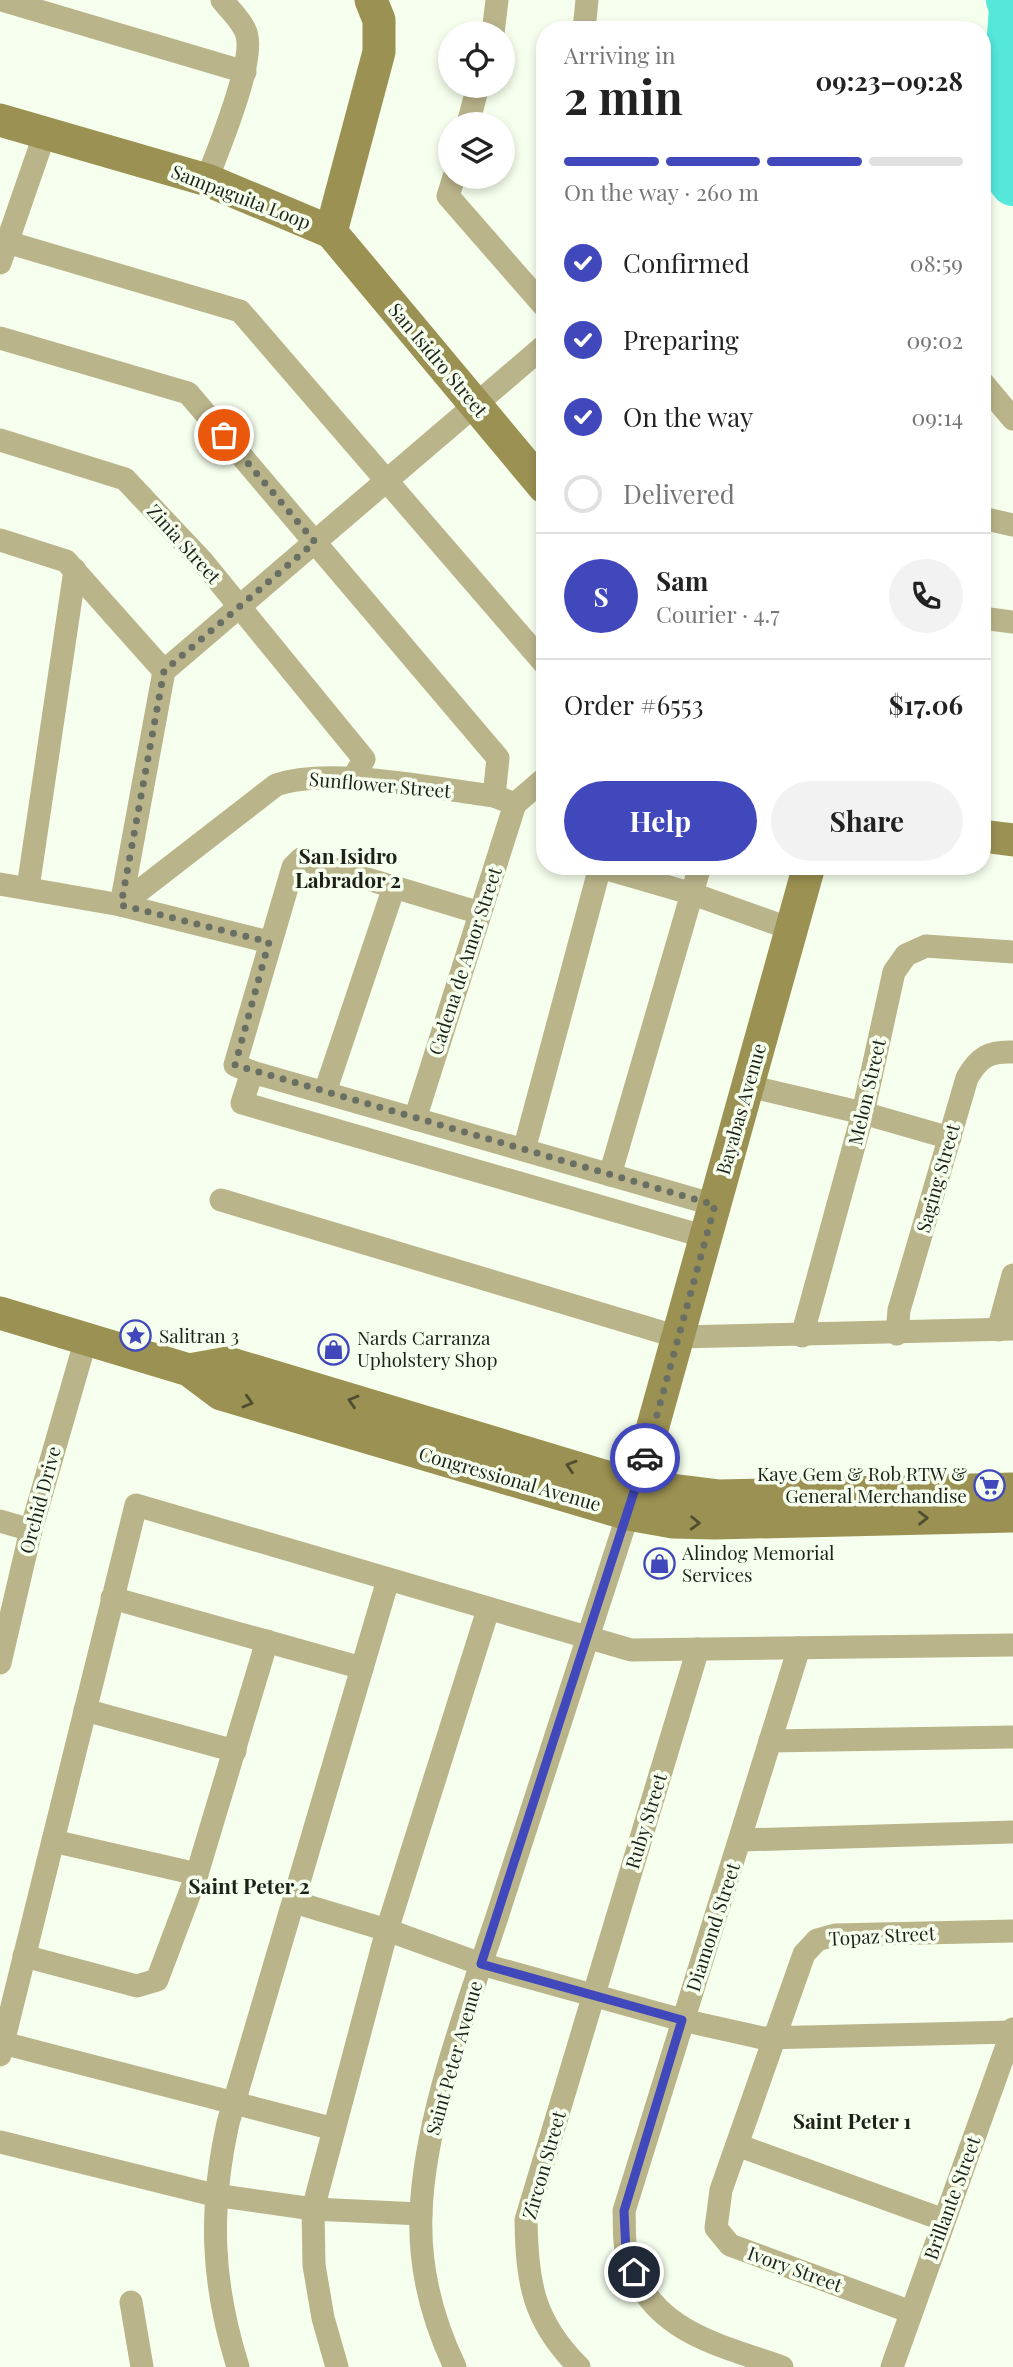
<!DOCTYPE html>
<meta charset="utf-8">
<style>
:root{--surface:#fff;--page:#f2f2f2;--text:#222;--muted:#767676;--line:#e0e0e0;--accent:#4048bc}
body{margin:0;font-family:"Playfair Display",serif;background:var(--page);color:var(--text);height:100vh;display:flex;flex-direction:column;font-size:26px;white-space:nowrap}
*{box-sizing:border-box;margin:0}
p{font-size:23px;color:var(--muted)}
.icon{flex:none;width:38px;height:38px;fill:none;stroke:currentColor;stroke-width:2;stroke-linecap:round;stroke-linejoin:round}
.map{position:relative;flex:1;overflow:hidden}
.details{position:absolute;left:536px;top:21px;width:455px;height:854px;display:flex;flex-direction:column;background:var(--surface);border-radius:28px;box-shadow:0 4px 10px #0003}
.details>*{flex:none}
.tools{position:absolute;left:438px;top:21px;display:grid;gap:14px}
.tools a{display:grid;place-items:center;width:77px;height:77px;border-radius:50%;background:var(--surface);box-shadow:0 4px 10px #0003;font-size:35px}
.pin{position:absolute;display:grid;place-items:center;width:60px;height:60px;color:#fff;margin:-30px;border:4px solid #fff;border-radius:50%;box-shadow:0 2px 7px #0007}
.courier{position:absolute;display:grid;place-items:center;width:70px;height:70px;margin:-35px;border:5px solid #4048bc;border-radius:50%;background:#fff;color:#222;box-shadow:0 2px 9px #0007}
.summary em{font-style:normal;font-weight:700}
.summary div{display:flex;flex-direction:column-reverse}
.summary{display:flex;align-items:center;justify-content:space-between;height:119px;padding:0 28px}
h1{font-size:46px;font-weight:700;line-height:52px}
.bar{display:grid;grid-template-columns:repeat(4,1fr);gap:10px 7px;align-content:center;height:84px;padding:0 28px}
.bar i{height:9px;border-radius:5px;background:var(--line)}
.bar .selected{background:var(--accent)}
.bar p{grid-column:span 4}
.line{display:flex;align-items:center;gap:18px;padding:0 28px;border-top:2px solid var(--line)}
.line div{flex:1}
.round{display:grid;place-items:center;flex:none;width:74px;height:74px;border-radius:37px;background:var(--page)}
ol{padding:0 28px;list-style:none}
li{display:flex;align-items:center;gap:21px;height:77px}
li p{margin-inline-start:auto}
li .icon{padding:7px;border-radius:50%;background:var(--accent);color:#fff;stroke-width:4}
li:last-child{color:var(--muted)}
li i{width:38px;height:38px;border:4px solid var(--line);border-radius:50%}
.cta{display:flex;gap:14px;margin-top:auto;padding:14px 28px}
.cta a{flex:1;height:80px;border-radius:42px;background:var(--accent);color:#fff;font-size:28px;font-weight:700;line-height:80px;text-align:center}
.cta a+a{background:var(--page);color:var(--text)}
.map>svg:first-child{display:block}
</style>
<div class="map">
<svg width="1013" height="2367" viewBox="0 0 1013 2367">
<rect width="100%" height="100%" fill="#f6ffed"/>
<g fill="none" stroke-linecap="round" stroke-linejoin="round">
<polyline stroke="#55e7da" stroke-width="46" points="1009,0 1012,9 1000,165 1013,183"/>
<g stroke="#bab48b" stroke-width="23">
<polyline points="2,0 245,72"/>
<polyline points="584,30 587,0"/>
<polyline points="493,33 497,0"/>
<polyline points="468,124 478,86"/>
<polyline points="454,177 448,196 544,306"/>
<path d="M207,180C217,151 259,55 245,30C240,19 229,9 222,0"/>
<polyline points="0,240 240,311 544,663"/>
<polyline points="0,263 45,133"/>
<polyline points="0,338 188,393 498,758 494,796"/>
<polyline points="982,382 1013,419"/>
<polyline points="0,440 125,479 203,562 364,759 353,779"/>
<polyline points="982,518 1013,525"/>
<polyline points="0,540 66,561 164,671"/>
<polyline points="982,618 1013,622"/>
<polyline points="515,804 544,779"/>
<polyline points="0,884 121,905 269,942"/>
<polyline points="394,887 480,913"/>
<polyline points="28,888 75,570"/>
<polyline points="121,905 164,671 544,346"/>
<path d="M121,905L276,785C329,766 436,789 494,796L515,804"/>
<polyline points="252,1072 242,1103 706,1237"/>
<polyline points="748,1086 863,1113 950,1138"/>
<polyline points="325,1092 394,887 301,859 293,867 235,1065 252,1072 715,1205"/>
<polyline points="415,1119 515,804"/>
<polyline points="524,1150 600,867 693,894 791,929"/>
<polyline points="610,1175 700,866"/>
<polyline points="221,1200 678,1337 1013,1329"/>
<polyline points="998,1330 1013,1275"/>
<path d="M897,1334L899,1310L967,1078C979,1057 989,1051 1013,1052"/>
<polyline points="802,1336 863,1113 894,972 906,955 926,946 1013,952"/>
<polyline points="0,1521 31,1530"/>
<polyline points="112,1598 362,1668"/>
<polyline points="0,1663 31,1530 86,1339"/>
<polyline points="85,1710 235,1751"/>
<polyline points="770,1741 1013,1737"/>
<polyline points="741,1840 1013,1832"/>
<polyline points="53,1841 197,1874"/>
<polyline points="294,1902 387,1930 481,1964 682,2020 763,2038 1012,2032"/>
<polyline points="24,1956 137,1986 157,1980 197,1874 267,1641"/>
<polyline points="3,2043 334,2129"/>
<polyline points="0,2055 136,1505 631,1650 1013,1645"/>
<polyline points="0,2142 214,2195 313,2209 421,2214"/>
<polyline points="737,2145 944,2220"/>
<polyline points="131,2302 142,2367"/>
<polyline points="911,2312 730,2245 716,2228 721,2190 804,1954 817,1940 835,1935 1013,1931"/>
<path d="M238,2367C211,2281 209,2210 228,2123L388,1580"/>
<polyline points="337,2367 323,2318 314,2265 313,2209 387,1930 488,1610"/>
<path d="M455,2367C432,2319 419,2268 421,2214C424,2120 467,2007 497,1917C541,1783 585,1649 628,1514"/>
<path d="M579,2367C533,2321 527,2283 526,2220L698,1649"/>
<path d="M782,2367C717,2344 648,2331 627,2254C623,2241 625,2225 624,2211L799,1648"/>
<polyline points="892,2367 1013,2029"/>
</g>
<g stroke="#9b9152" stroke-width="33">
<polyline points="0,120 207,180 331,232 544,487"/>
<polyline points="331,232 379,52 379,20 371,0"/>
<polyline points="982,836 1013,840"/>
<polyline points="0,1313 189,1370 221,1394 628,1514 673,1522 715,1523 1013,1516"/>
<polyline points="189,1370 228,1363 637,1486 718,1496 1013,1489"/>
<polyline points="631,1505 809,866"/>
</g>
</g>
<defs><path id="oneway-chevron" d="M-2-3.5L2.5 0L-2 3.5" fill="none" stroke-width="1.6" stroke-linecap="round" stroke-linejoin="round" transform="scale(1.75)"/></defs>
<g stroke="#4f4e30">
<use href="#oneway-chevron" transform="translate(353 1401) rotate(-163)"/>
<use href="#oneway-chevron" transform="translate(248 1402) rotate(16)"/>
<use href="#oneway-chevron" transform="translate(571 1466) rotate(-163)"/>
<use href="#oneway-chevron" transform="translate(923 1518) rotate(-1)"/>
<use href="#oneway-chevron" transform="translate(695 1523) rotate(2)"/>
</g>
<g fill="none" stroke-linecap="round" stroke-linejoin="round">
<polyline stroke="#696f63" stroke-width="7" stroke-dasharray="0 12.6" points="224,435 315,542 164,671 121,905 269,942 235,1065 715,1205 645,1458"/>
<polyline stroke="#4048bc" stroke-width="9" points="634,2272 626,2253 624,2211 682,2020 481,1964 645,1458"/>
</g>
<defs>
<symbol id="sight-ring" viewBox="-11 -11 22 22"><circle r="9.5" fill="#f6ffed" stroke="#4048bc" stroke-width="1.5"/><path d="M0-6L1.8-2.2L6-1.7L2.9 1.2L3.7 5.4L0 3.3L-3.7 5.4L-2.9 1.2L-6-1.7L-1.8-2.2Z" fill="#4048bc"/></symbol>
<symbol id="shop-ring" viewBox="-11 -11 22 22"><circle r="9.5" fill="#f6ffed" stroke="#4048bc" stroke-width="1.5"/><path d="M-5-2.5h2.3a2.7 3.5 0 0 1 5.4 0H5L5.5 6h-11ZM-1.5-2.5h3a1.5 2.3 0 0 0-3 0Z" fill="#4048bc"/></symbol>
<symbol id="supermarket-ring" viewBox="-11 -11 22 22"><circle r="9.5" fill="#f6ffed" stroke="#4048bc" stroke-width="1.5"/><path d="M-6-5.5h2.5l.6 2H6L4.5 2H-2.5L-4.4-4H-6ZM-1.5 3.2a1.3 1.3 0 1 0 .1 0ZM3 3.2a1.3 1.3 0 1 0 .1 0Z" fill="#4048bc"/></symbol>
</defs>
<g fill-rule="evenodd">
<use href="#sight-ring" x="118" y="1318" width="35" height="35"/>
<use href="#shop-ring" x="316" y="1332" width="35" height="35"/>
<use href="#supermarket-ring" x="972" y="1468" width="35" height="35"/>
<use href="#shop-ring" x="642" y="1546" width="35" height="35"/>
</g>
<g text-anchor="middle" stroke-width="7" stroke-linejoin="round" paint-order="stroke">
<g font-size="19" fill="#1d2119" stroke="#f6ffed">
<text transform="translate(241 197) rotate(21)" y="7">Sampaguita Loop</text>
<text transform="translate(438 360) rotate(50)" y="7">San Isidro Street</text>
<text transform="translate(184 544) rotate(48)" y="7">Zinia Street</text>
<text transform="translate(380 785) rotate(5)" y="7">Sunflower Street</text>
<text transform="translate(465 961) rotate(-72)" y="7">Cadena de Amor Street</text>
<text transform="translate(867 1092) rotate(-77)" y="7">Melon Street</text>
<text transform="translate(741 1109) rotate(-74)" y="7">Bayabas Avenue</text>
<text transform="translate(938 1178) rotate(-74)" y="7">Saging Street</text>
<text transform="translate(510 1479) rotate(16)" y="7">Congressional Avenue</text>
<text transform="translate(40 1500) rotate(-75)" y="7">Orchid Drive</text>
<text transform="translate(646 1821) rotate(-73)" y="7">Ruby Street</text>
<text transform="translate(713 1927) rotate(-72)" y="7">Diamond Street</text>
<text transform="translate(882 1936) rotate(-3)" y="7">Topaz Street</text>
<text transform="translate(454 2058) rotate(-74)" y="7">Saint Peter Avenue</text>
<text transform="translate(544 2165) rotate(-74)" y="7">Zircon Street</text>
<text transform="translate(952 2198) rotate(-70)" y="7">Brillante Street</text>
<text transform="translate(795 2269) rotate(20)" y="7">Ivory Street</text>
</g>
<g font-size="19" fill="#1d2119" stroke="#f6ffed" text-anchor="start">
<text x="159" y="1343">Salitran 3</text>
<text x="357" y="1345">Nards Carranza<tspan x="357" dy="22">Upholstery Shop</tspan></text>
<text x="967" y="1481" text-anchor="end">Kaye Gem &amp; Rob RTW &amp;<tspan x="967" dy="22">General Merchandise</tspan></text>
<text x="682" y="1560">Alindog Memorial<tspan x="682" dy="22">Services</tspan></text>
</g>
<g font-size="21" font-weight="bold" fill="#1d2119" stroke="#f6ffed">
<text x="348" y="864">San Isidro<tspan x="348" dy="24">Labrador 2</tspan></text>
<text x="249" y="1894">Saint Peter 2</text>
<text x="852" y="2129">Saint Peter 1</text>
</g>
</g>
</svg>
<div class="tools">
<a><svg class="icon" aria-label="locate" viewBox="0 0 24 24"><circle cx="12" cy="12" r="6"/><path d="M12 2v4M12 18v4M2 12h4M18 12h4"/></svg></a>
<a><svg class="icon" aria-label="layers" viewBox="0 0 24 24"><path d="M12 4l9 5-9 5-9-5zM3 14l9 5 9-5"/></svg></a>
</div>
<div class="pin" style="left:224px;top:435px;background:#ea580c"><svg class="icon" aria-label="bag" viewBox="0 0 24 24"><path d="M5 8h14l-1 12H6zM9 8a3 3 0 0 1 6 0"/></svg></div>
<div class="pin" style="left:634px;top:2272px;background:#1f2937"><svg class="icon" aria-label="home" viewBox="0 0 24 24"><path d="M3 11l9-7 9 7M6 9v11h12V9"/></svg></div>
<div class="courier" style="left:645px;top:1458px"><svg class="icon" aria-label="car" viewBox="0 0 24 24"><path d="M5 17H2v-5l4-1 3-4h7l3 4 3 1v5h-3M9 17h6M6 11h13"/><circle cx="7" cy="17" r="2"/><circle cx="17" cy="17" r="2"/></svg></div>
<section class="details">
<div class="summary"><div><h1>2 min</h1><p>Arriving in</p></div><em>09:23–09:28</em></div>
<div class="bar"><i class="selected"></i><i class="selected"></i><i class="selected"></i><i></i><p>On the way · 260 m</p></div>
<ol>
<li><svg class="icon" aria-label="check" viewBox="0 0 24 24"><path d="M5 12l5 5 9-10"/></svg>Confirmed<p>08:59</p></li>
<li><svg class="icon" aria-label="check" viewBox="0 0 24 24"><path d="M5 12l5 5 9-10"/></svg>Preparing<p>09:02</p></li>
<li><svg class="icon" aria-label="check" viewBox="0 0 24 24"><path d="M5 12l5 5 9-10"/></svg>On the way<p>09:14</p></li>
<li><i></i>Delivered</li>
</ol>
<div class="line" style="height:126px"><b class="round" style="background:var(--accent);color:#fff">S</b><div><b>Sam</b><p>Courier · 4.7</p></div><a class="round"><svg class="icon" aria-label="phone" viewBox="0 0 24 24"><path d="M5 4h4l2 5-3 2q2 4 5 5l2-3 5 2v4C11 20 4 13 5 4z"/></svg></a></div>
<div class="line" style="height:91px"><div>Order #6553</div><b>$17.06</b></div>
<div class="cta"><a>Help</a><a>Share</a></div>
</section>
</div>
